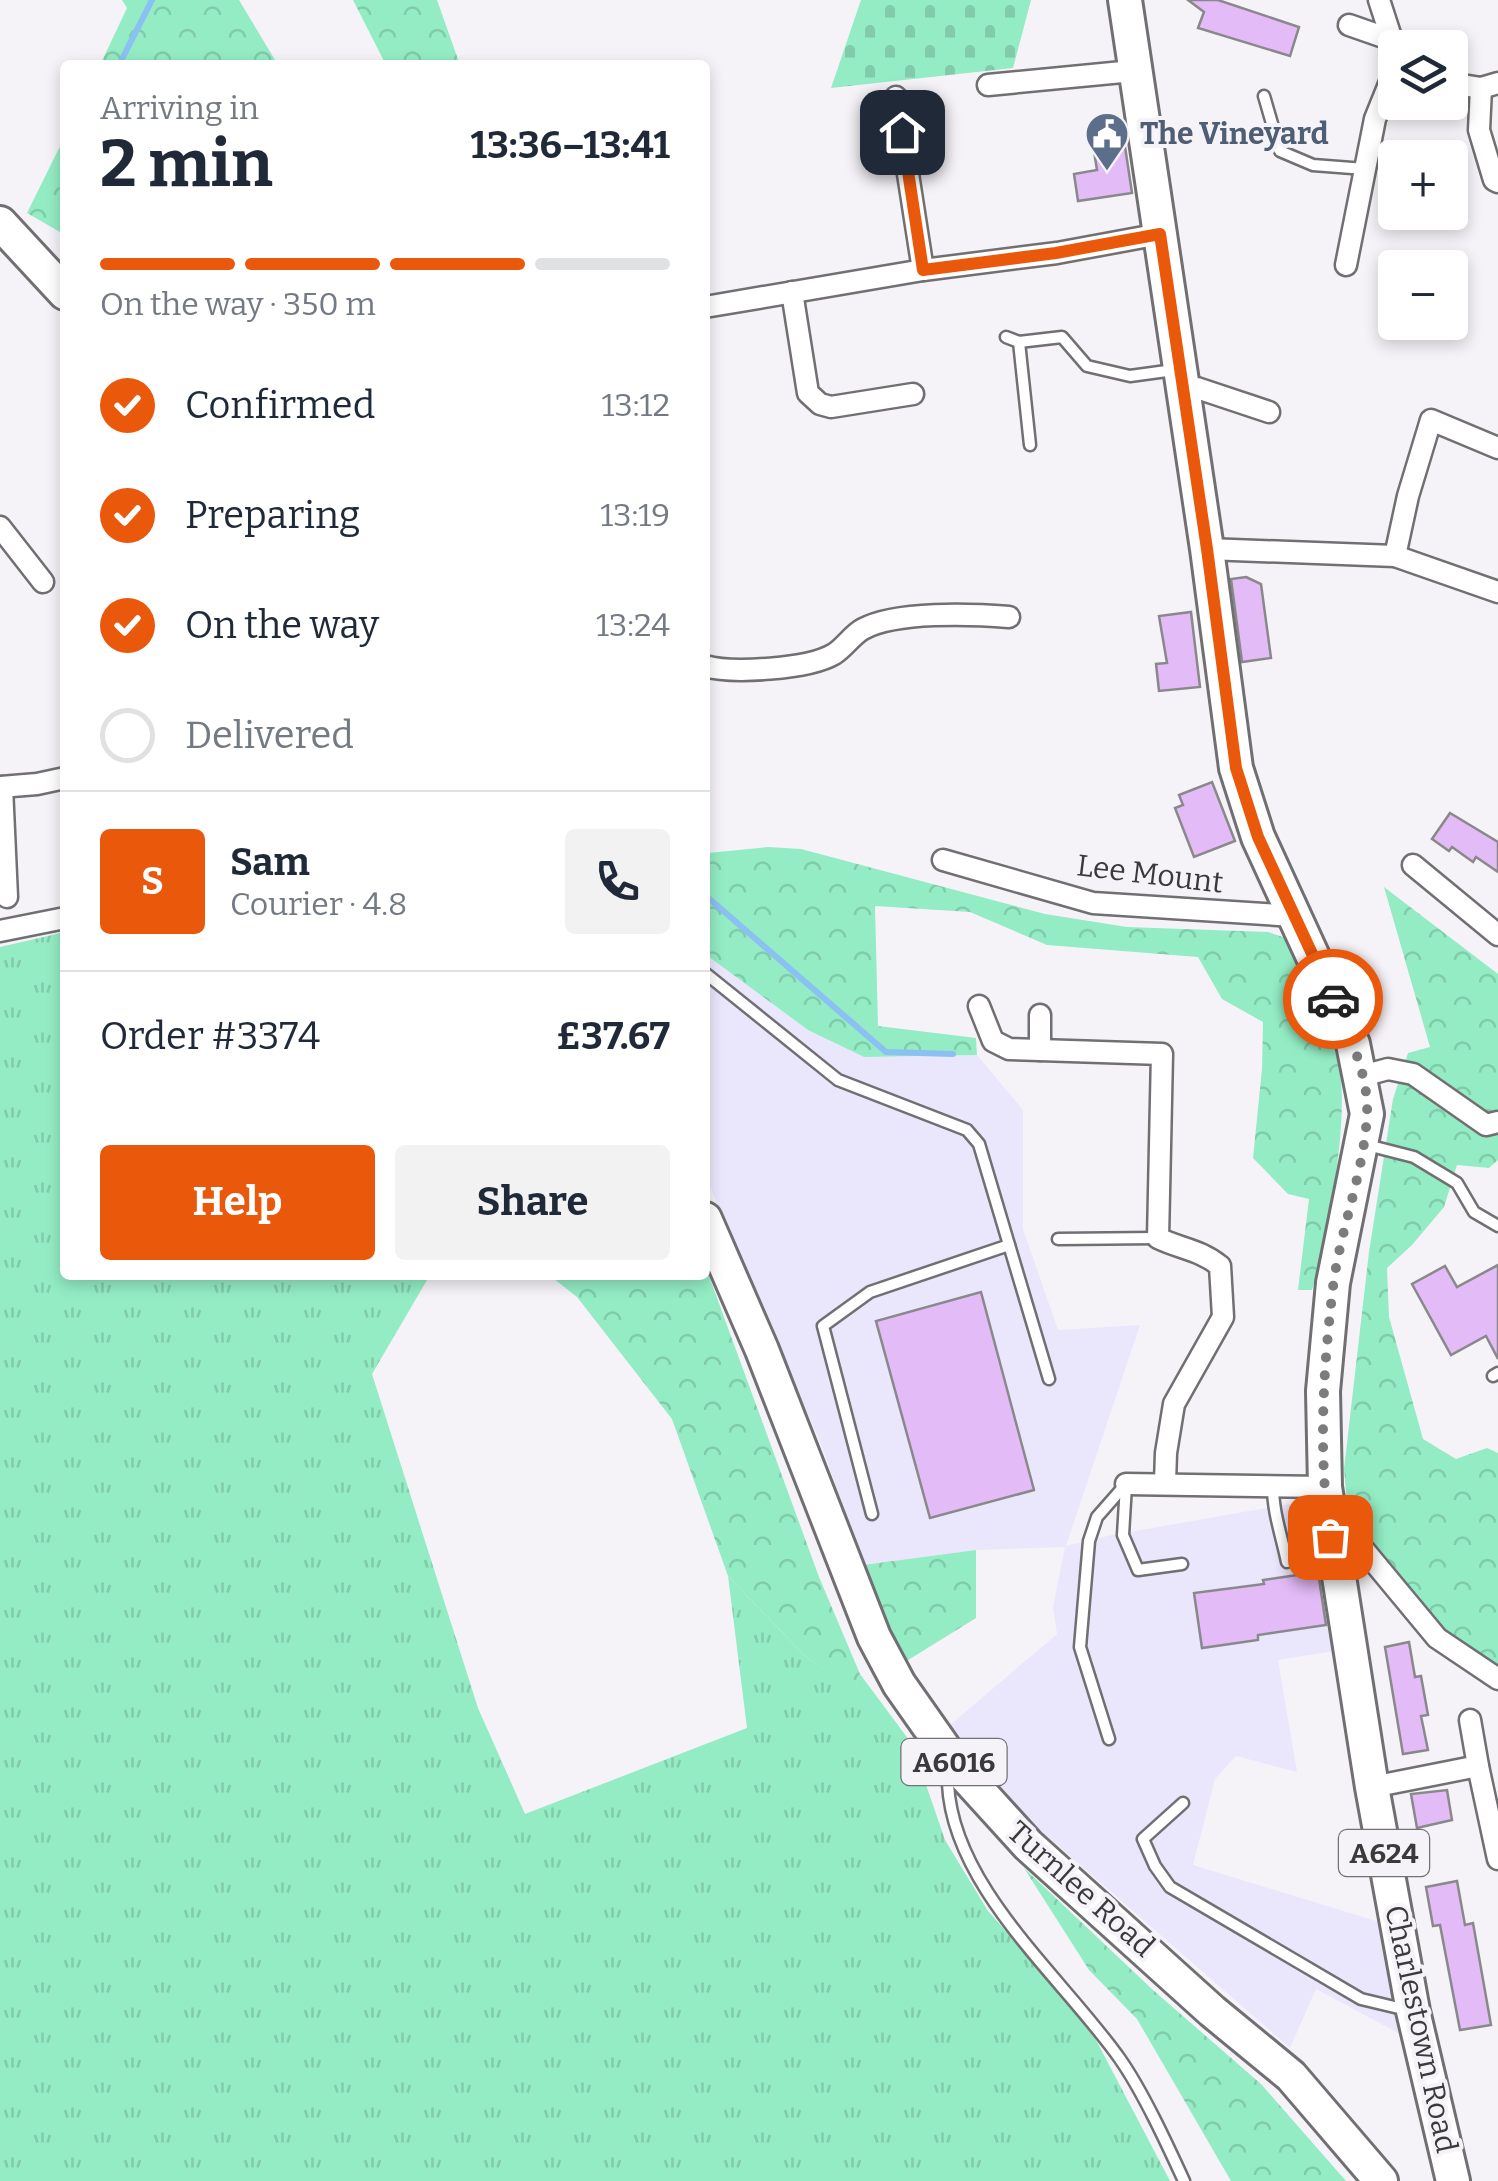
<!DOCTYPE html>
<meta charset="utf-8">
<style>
:root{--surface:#fff;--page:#f2f2f3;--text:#1f2937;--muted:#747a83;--line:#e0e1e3;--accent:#ea580c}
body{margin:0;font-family:Bitter,serif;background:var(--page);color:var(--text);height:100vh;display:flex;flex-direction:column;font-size:38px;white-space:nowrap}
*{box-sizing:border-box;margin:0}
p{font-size:32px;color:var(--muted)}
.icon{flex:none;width:55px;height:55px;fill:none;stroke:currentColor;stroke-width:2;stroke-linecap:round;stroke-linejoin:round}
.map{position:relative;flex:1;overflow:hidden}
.panel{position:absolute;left:60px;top:60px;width:650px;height:1220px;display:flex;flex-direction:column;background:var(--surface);border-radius:10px;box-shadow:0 5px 15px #0003}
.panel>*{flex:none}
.tools{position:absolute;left:1378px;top:30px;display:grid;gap:20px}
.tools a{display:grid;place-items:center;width:90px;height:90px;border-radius:10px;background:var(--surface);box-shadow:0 5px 15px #0003;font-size:50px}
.pin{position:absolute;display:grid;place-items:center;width:85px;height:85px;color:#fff;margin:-42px;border-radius:20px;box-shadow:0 5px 15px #0006}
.courier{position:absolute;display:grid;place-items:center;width:100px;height:100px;margin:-50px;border:8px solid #ea580c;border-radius:50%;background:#fff;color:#222;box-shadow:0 2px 12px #0007}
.overview em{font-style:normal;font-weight:700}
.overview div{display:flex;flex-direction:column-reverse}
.overview{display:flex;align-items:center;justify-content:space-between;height:170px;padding:0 40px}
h1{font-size:65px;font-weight:700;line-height:75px}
.bar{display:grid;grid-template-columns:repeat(4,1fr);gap:15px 10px;align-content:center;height:120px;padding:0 40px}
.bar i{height:12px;border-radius:8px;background:var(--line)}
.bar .on{background:var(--accent)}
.bar p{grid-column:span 4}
.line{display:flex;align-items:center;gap:25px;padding:0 40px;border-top:2px solid var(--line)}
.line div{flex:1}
.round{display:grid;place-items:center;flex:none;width:105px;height:105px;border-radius:10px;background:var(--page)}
ol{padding:0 40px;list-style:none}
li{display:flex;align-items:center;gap:30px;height:110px}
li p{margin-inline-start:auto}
li .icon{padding:10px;border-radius:50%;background:var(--accent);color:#fff;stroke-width:4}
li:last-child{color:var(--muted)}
li i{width:55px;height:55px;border:5px solid var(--line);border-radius:50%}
.cta{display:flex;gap:20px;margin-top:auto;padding:20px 40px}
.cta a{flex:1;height:115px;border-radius:10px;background:var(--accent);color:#fff;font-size:40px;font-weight:700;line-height:115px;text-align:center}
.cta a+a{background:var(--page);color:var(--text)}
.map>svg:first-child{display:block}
</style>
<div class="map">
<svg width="1498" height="2181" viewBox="0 0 1498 2181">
<defs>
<pattern id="grass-tufts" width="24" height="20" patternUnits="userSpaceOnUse" patternTransform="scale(2.5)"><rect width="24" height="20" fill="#93ecc4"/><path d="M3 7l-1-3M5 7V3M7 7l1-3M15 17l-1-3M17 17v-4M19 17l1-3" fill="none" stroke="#80cba9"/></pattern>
<pattern id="forest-crowns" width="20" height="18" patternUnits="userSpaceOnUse" patternTransform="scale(2.5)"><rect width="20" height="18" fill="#93ecc4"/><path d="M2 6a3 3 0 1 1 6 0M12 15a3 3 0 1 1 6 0" fill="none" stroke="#80cba9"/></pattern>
<pattern id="cemetery-stones" width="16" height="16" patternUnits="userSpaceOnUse" patternTransform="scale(2.5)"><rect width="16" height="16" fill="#93ecc4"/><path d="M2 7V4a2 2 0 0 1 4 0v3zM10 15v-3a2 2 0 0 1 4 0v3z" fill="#80cba9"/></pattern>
</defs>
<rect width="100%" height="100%" fill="#f5f3f7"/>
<polygon fill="#eae7fd" points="705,954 808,1030 864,1057 977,1055 1023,1110 1023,1229 1058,1330 1140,1325 1066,1546 1107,1536 1289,1504 1311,1513 1334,1651 1278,1660 1297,1772 1236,1756 1215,1779 1193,1865 1386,1924 1404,2036 1316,1989 1290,2048 1031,1822 950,1725 1057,1634 1053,1607 1065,1547 976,1550 863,1565 823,1449 705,1175"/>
<polygon fill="url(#grass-tufts)" points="65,932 65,1275 430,1275 372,1374 478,1708 525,1814 747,1728 728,1576 805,1656 855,1690 860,1674 912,1744 945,1840 988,1911 1085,2019 1170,2181 0,2181 0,947"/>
<g fill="url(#forest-crowns)">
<polygon points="122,0 239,0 278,65 100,65 127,8"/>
<polygon points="353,0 437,0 460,65 386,65"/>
<polygon points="65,136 65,235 27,213"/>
<path d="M705,828L708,853L768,847L801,849L1045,914L1127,927L1268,932L1286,938C1305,979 1330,1023 1339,1068C1350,1119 1327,1238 1312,1290H1298L1309,1199L1288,1194L1253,1158L1262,1069L1263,1022L1222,999L1198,957L1047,945L970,912L875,906L878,1026L976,1038L977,1055L864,1057L808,1030L705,954Z"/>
<polygon points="1384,887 1498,974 1498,1160 1489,1168 1457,1165 1444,1207 1412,1245 1387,1268 1389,1317 1423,1439 1456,1459 1487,1448 1498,1453 1498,1672 1434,1626 1349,1526 1344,1469 1369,1252 1393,1099 1408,1053 1430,1047"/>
<polygon points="705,1265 819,1577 860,1674 855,1691 805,1656 728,1576 672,1419 577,1297 549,1275 705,1275"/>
<polygon points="976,1550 976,1618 905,1662 863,1565"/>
<polygon points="1024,1868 1153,1990 1261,2084 1346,2181 1231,2181 1137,2019 1089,1970"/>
</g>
<polygon fill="url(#cemetery-stones)" points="861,0 1031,0 1013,68 831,88"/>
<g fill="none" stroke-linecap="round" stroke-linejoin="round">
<g stroke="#8bc0f3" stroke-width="6">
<polyline points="119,65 152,0"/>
<polyline points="705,895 886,1052 953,1054"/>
</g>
</g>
<g fill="#e3bbf7" stroke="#89888a" stroke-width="2.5">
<polygon points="1188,0 1218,0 1299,27 1290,56 1198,28 1204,12"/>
<polygon points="1124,140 1132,193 1078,201 1074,174 1097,170 1093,145"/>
<polygon points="1246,577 1261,584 1271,658 1242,662 1231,579"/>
<polygon points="1191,612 1200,687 1159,691 1156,664 1167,663 1159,616"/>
<polygon points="1212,782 1235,841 1194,857 1175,808 1183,805 1179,795"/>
<polygon points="1450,813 1498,842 1498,872 1476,857 1473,862 1452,847 1449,851 1432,839"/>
<polygon points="1498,1265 1498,1359 1486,1336 1451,1355 1412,1284 1445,1266 1457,1287"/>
<polygon points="981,1292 1034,1490 930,1518 876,1321"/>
<polygon points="1318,1572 1326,1625 1258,1635 1258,1640 1202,1648 1194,1593 1264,1584 1263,1580"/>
<polygon points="1409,1642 1415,1677 1421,1676 1428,1715 1421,1716 1428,1750 1403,1754 1385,1647"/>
<polygon points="1447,1790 1452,1820 1417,1828 1411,1794"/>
<polygon points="1457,1881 1465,1925 1473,1923 1491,2025 1460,2030 1440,1925 1433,1926 1426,1887"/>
</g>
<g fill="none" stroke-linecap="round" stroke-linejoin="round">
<defs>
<g id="lane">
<polyline points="1264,96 1280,151 1313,165 1365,169"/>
<polyline points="1006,337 1019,342 1062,337 1087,366 1130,376 1174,370"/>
<polyline points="1019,342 1030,445"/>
<polyline points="705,973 838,1080 967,1130 979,1144 1049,1379"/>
<polyline points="1367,1145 1414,1157 1457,1183 1474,1212 1498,1226"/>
<polyline points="1058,1239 1157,1238"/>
<polyline points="1493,1376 1498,1373"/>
<polyline points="1126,1485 1123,1535 1138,1570 1182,1564"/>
<path d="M1273,1487C1273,1513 1282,1537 1287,1562"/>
<polyline points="872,1514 823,1326 870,1292 1009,1245"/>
<polyline points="1109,1739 1080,1647 1089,1541 1097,1517 1126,1484"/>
<path d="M955,1773L948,1784C953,1888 1063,1978 1120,2059C1143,2092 1167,2144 1184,2181"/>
<polyline points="1183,1803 1143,1839 1155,1866 1170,1887 1361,1999 1407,2010"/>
</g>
<g id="street">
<polyline points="1349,25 1392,40 1397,46"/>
<polyline points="1450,83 1481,88 1498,83"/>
<polyline points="988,85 1133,71"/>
<polyline points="1481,88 1479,130 1494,180 1498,182"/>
<polyline points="896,97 923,270"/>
<polyline points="1346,265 1375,119 1394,72 1392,40 1379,0"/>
<polyline points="792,292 808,393 820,404 831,407 913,394"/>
<polyline points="705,307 923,270 1057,253 1160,234"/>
<polyline points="1182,389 1197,388 1269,412"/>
<polyline points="0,527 43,582"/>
<polyline points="1207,549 1395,556 1498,592"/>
<polyline points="1395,556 1408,496 1431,420 1498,448"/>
<path d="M705,666C732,674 809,669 834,654C845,647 852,635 863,629C896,611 972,614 1009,617"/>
<polyline points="0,787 37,784 65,778"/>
<polyline points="2,787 7,897"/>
<polyline points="943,860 1093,903 1294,916"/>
<polyline points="1413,865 1498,935"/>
<polyline points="0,931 65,918"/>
<path d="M979,1006L993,1041L1009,1049L1162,1054L1158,1238C1181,1249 1201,1250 1220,1266L1223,1317L1174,1404L1166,1453L1165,1482"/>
<polyline points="1040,1050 1040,1015"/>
<polyline points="1362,1076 1388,1069 1413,1074 1486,1125 1498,1122"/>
<polyline points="1126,1484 1325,1487"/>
<polyline points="1328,1522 1341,1525 1359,1544 1437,1638 1498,1679"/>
<polyline points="1470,1720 1478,1766"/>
<polyline points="1372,1787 1478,1766 1498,1859"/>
</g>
<g id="primary">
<polyline points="1125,0 1207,549 1236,768 1258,837 1353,1044 1367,1114 1333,1283 1323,1391 1325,1487 1372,1787 1413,2011 1453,2181"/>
<polyline points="0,223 65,293"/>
<polyline points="705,1219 762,1350 874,1637 899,1684 958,1768 1028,1845 1212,2011 1291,2076 1381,2181"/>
</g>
</defs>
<use href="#lane" stroke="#716f72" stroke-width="15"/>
<use href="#street" stroke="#716f72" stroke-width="25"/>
<use href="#primary" stroke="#716f72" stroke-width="38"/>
<use href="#lane" stroke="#fff" stroke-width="10"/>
<use href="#street" stroke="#fff" stroke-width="20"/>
<use href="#primary" stroke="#fff" stroke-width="32"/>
</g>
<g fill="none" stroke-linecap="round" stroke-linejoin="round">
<path stroke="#7c7b7d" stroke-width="10" stroke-dasharray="0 18" d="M1330,1537C1318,1454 1323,1370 1333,1287C1340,1230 1364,1173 1367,1115C1369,1075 1349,1034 1333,999"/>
<polyline stroke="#ea580c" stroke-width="12" points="902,132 923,270 1056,253 1160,234 1207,549 1236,768 1258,837 1333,999"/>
</g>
<defs>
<symbol id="civic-pin" viewBox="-11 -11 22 30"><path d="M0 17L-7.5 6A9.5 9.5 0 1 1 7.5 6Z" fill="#5c6f8a" stroke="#f5f3f7"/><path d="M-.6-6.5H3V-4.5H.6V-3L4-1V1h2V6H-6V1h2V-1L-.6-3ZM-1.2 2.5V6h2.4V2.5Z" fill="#fff"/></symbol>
</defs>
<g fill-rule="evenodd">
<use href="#civic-pin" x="1082" y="109" width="50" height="68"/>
</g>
<g text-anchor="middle" stroke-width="8" stroke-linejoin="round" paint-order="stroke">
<g fill="#f5f3f7" stroke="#737273" stroke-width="2.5">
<rect x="901.5" y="1739" width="105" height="46" rx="8"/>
<rect x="1339" y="1830" width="90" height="46" rx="8"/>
</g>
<g font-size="28" font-weight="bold" fill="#3b3a3b">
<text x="954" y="1772">A6016</text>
<text x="1384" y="1863">A624</text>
</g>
<g font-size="30" font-weight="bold" fill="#4e5e75" stroke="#f5f3f7" text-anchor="start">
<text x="1140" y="144">The Vineyard</text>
</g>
<g font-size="30" fill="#3b3a3b" stroke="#f5f3f7">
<text transform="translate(1150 874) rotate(7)" y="10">Lee Mount</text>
<text transform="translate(1081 1889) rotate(42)" y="10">Turnlee Road</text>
<text transform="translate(1421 2029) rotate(78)" y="10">Charlestown Road</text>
</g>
</g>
</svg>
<div class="tools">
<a><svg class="icon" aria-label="layers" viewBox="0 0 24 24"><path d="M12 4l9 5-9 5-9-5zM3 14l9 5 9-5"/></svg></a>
<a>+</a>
<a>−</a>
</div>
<div class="pin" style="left:1330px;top:1537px;background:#ea580c"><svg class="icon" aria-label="bag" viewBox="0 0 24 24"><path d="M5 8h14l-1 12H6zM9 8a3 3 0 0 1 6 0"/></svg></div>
<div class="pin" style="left:902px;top:132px;background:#1f2937"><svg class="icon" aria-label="home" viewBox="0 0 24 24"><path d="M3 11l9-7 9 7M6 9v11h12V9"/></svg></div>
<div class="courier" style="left:1333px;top:999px"><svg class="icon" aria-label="car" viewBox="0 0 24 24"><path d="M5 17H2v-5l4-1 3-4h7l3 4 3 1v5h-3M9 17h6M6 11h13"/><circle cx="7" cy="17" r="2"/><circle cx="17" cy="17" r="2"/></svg></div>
<section class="panel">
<div class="overview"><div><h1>2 min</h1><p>Arriving in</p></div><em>13:36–13:41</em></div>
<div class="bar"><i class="on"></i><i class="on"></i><i class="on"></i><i></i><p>On the way · 350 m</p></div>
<ol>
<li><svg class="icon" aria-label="check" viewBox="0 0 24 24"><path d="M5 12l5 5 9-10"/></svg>Confirmed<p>13:12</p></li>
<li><svg class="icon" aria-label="check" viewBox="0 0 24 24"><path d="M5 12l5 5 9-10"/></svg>Preparing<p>13:19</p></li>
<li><svg class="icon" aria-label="check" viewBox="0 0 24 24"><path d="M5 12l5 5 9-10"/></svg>On the way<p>13:24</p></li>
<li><i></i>Delivered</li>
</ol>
<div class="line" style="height:180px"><b class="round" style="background:var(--accent);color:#fff">S</b><div><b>Sam</b><p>Courier · 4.8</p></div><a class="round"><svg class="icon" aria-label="phone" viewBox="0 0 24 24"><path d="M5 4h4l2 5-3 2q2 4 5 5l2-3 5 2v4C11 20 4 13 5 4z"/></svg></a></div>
<div class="line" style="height:130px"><div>Order #3374</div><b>£37.67</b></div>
<div class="cta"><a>Help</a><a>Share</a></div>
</section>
</div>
